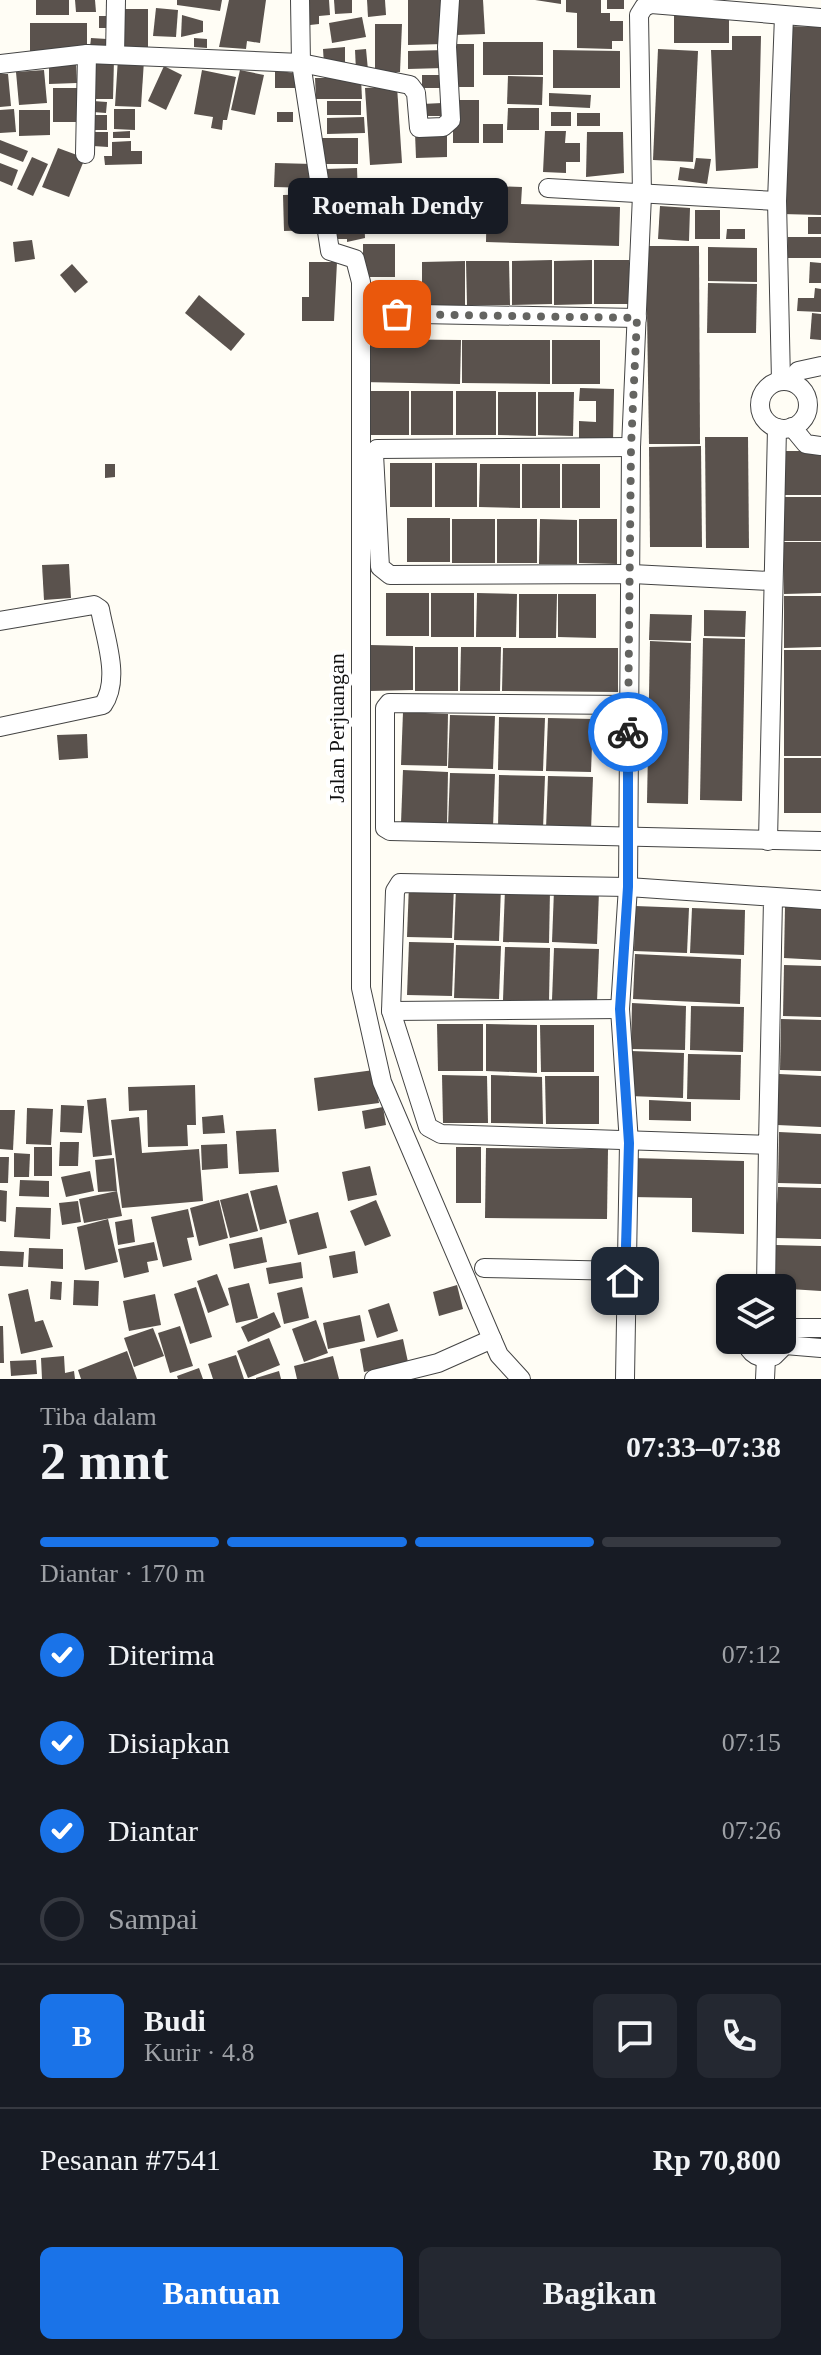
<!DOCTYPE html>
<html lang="id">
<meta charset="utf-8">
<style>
:root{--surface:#171b24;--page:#242831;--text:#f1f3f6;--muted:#9ea1a6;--line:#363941;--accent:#1a73e8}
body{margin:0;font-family:Georgia,serif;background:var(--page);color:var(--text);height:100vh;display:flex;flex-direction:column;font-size:30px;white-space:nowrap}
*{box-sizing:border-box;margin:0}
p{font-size:26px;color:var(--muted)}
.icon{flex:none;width:44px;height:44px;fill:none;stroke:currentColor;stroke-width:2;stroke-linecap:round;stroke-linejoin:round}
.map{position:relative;height:1379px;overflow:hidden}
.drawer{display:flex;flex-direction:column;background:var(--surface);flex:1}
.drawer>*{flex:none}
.buttons{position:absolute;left:716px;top:1274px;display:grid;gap:16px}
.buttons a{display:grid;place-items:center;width:80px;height:80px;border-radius:12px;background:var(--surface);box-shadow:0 2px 6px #0004;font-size:40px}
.pin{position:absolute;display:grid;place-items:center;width:68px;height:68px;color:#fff;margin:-34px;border-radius:16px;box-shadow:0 4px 12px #0006}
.courier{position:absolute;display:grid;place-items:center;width:80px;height:80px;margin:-40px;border:6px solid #1a73e8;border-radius:50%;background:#fff;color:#222;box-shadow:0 2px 10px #0007}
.bubble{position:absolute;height:56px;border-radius:12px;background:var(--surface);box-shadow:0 2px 6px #0004;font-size:26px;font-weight:800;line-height:56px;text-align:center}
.overview em{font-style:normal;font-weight:800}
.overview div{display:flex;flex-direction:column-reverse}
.overview{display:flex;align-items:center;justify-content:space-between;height:136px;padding:0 40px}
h1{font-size:52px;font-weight:800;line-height:60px}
.bar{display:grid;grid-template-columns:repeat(4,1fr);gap:12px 8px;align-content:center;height:96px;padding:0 40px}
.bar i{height:10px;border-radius:6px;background:var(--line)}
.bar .current{background:var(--accent)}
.bar p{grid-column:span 4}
.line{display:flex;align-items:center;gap:20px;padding:0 40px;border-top:2px solid var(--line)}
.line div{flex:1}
.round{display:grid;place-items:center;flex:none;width:84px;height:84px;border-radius:12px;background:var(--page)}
ol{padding:0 40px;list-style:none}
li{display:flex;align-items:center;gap:24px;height:88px}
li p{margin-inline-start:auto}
li .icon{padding:8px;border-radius:50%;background:var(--accent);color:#fff;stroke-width:4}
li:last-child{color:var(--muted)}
li i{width:44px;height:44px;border:4px solid var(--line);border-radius:50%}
.cta{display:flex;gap:16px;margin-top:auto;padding:16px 40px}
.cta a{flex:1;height:92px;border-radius:12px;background:var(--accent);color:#fff;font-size:32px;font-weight:800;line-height:92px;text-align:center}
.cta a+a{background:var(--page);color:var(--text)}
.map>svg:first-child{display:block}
</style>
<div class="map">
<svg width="821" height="1379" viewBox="0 0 821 1379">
<rect width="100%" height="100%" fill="#fffdf5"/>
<g fill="#5a524d">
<rect x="36" y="0" width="33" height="15"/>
<polygon points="75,0 95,0 96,12 76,12"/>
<polygon points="177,0 222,0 220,11 177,5"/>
<polygon points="229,0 266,0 260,43 247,41 246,49 219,47"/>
<polygon points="302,0 329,0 330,15 319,16 319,24 310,25"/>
<polygon points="334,0 352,0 352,13 335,14"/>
<polygon points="367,0 385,0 386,15 368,17"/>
<polygon points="408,0 443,0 443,44 408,45"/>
<polygon points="454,0 483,0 485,34 456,35"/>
<polygon points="535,0 561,0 561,4"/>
<polygon points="566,0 601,0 601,13 610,13 610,21 623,21 623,41 612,41 612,49 577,48 577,13 566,12"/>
<rect x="607" y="0" width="17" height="9"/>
<polygon points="156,8 178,10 176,37 153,36"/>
<rect x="123" y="9" width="25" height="41"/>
<polygon points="182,15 203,21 203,32 181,37"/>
<rect x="674" y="15" width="55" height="28"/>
<rect x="99" y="16" width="12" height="12"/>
<polygon points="362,17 366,37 332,43 329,23"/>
<rect x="30" y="23" width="57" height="30"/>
<polygon points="375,24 402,24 400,72 375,72"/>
<polygon points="786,26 821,27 821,215 782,214"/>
<polygon points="732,36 761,36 758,168 716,171 711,50 732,50"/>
<polygon points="91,38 107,39 107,48 90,47"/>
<polygon points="194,38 207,39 207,48 194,47"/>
<rect x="483" y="42" width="60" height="33"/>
<rect x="450" y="44" width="24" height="43"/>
<polygon points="345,47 345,63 324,64 323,49"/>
<polygon points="366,49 368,70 356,71 355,50"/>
<polygon points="658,49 698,51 693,162 653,160"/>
<polygon points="444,50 444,68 408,69 408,51"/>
<polygon points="553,50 620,51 620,88 553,88"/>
<polygon points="118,58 144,60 141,107 115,106"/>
<polygon points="94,59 114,59 113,99 93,99"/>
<polygon points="76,62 77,83 49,84 49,63"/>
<polygon points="164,66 182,75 166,110 148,101"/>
<polygon points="44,70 47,103 19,105 16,72"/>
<polygon points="202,70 236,77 227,120 223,120 222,130 211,128 213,117 194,114"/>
<polygon points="240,70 264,75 255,115 231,110"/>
<polygon points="275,70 299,74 299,88 275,88"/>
<polygon points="0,74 8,74 11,106 0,107"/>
<rect x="422" y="75" width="18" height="13"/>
<polygon points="508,76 543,77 542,105 507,104"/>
<polygon points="315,78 361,78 362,99 316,99"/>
<polygon points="397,86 402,163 370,165 365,88"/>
<rect x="53" y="88" width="29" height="34"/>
<polygon points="549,93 591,95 590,108 549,106"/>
<rect x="453" y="100" width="26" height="43"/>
<polygon points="93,101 107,102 106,113 93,112"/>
<rect x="327" y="101" width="34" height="14"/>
<polygon points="442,103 443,116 422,116 422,104"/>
<polygon points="508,108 539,108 539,130 507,130"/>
<polygon points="14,109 16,132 0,133 0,110"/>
<polygon points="114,109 135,109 135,130 114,129"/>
<polygon points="19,110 50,110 50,135 19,136"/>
<rect x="277" y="112" width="16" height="10"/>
<rect x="551" y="112" width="20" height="14"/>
<rect x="577" y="113" width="23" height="13"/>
<polygon points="90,115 107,115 107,130 89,130"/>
<polygon points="364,117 365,133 327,134 327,118"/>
<rect x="483" y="124" width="20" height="19"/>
<polygon points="130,131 130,138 113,138 113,132"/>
<polygon points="545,131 566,131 565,143 580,143 580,162 566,162 566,173 543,172"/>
<polygon points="93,132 108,132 108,147 93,146"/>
<polygon points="447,132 447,157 416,158 415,133"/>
<polygon points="587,132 623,132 624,173 586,177"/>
<rect x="321" y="138" width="37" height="26"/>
<polygon points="0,140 28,151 23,162 0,153"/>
<polygon points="131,141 131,151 142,151 142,164 105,165 104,156 112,156 112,142"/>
<polygon points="58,148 85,158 69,197 42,187"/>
<polygon points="32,157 48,164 33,196 17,189"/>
<polygon points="696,158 711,159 707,184 678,180 680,167 694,169"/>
<polygon points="0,163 18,170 12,186 0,181"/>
<polygon points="275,163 313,164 312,188 274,187"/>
<polygon points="357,168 358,200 327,201 325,169"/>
<polygon points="487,186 522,187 521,204 620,207 619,246 486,242"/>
<polygon points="318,194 319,230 284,231 283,195"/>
<polygon points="660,206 690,208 689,241 658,239"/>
<rect x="695" y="210" width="25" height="29"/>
<polygon points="364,211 365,238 347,242 347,239 332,239 331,212"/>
<rect x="808" y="217" width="13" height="17"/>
<polygon points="727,229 745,229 745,239 726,239"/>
<rect x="788" y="237" width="33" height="21"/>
<polygon points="32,240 35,259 15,262 13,242"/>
<rect x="363" y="244" width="32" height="33"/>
<polygon points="646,246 699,246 700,444 649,444"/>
<polygon points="708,247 757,248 757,282 708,281"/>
<polygon points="552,260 552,304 512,305 512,261"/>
<polygon points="592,260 592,304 554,305 554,261"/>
<rect x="594" y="260" width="35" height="44"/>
<polygon points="465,261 465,305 422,305 422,262"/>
<polygon points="466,261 509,261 510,305 467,305"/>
<polygon points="309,262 337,262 334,321 302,321 302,297 309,297"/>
<polygon points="810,262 821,263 821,283 809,283"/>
<polygon points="72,264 88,282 75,293 60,275"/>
<polygon points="708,283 757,284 756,333 707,333"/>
<polygon points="815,288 821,289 821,312 797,311 798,298 814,298"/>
<polygon points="199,295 245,334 231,351 185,313"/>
<polygon points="812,313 821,314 821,340 810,339"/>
<polygon points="363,339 461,340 460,384 362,382"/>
<polygon points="462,340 550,340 550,384 462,383"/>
<rect x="552" y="340" width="48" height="44"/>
<polygon points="580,388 614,389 613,442 579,442 579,421 596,422 596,401 579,401"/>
<rect x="366" y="391" width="43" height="44"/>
<rect x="411" y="391" width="42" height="44"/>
<rect x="456" y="391" width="40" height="44"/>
<polygon points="498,392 536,392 536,436 498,435"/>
<polygon points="538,392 574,392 573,436 538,435"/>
<polygon points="705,437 748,437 749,548 706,548"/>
<polygon points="701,446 702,547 650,547 649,447"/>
<rect x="783" y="451" width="38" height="44"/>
<rect x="390" y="463" width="42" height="44"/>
<rect x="435" y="463" width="42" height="44"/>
<polygon points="105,464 115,464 115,477 105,478"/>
<polygon points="480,464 520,464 520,508 479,507"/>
<rect x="522" y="464" width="38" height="44"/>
<rect x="562" y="464" width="38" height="44"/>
<rect x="783" y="497" width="38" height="44"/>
<rect x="407" y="518" width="43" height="44"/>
<rect x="452" y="519" width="43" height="44"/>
<rect x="497" y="519" width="40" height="44"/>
<polygon points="540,519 577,520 577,564 539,564"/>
<polygon points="579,519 617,519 617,564 579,563"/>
<polygon points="783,542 821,542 821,593 784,594"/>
<polygon points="69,564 71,598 44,600 42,565"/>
<rect x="386" y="593" width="43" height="43"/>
<rect x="431" y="593" width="43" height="44"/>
<polygon points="477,593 517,594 516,637 476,637"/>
<polygon points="519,594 557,594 556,638 519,638"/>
<polygon points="558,594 596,594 596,638 558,637"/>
<polygon points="784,596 821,596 821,647 784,648"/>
<polygon points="704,610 746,611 745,637 704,636"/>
<polygon points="650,614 692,615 691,641 649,640"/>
<polygon points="703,638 745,639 742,801 700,800"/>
<polygon points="650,641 691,643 688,804 647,803"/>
<polygon points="370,645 413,646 413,690 370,691"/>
<rect x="415" y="647" width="43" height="44"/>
<polygon points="461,647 501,647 500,691 460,691"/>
<polygon points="503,648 618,648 618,692 502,691"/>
<rect x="784" y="650" width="37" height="106"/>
<polygon points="403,712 448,714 447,766 401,765"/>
<polygon points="450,715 495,716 493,769 448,768"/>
<polygon points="499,717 545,718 543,771 498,770"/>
<polygon points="548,718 593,719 591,772 546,771"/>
<polygon points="87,734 88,758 59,760 57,735"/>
<rect x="784" y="758" width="37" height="55"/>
<polygon points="403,770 448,772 447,824 401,823"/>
<polygon points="450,773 495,774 493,827 448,826"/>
<polygon points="499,775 545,776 543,829 498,828"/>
<polygon points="548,776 593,777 591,830 546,829"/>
<polygon points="409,884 454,885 452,938 407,937"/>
<polygon points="456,887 501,888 499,941 454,940"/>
<polygon points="505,889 550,890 549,943 503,942"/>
<polygon points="554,890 599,891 597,944 552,942"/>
<polygon points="635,906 689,908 687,953 634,951"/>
<polygon points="785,907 821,909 821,960 784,958"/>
<polygon points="692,908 745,910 744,955 690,953"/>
<polygon points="409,942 454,943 452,996 407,995"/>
<polygon points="456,945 501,946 499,999 454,998"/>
<polygon points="505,947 550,948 549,1001 503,1000"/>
<polygon points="554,948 599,949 597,1002 552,1000"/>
<polygon points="635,954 741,959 740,1004 633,999"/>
<polygon points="784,965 821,966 821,1017 783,1016"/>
<polygon points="632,1003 686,1006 685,1050 631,1049"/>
<polygon points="691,1006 744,1007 743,1052 690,1050"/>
<polygon points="781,1019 821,1020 821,1071 780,1070"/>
<polygon points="437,1024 483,1024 483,1071 438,1071"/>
<polygon points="486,1024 537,1025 537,1073 486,1071"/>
<polygon points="540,1025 594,1025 594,1072 541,1072"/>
<polygon points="631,1051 684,1053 683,1098 629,1096"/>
<polygon points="688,1054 741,1055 740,1100 687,1099"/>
<polygon points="374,1070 379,1103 318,1111 314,1078"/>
<polygon points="779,1074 821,1076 821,1127 777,1125"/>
<polygon points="442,1075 487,1076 488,1123 443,1123"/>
<polygon points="491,1075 542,1077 543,1124 491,1123"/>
<polygon points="545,1076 599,1076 599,1124 546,1124"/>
<polygon points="195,1085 196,1125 187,1125 188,1146 148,1147 147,1110 129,1111 128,1087"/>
<polygon points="106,1098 112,1155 93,1157 87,1100"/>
<polygon points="649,1100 691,1102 691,1121 649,1120"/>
<polygon points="61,1105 84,1106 82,1133 60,1132"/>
<polygon points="383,1107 386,1125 365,1129 362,1111"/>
<polygon points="27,1108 53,1109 51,1145 26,1144"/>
<polygon points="0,1110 15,1110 13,1150 0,1149"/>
<polygon points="223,1115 225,1133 203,1134 202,1117"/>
<polygon points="139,1117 142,1153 199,1149 203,1201 122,1208 111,1120"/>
<polygon points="276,1129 279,1172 239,1174 236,1131"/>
<polygon points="779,1132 821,1134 821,1184 778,1183"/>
<polygon points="60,1142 79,1142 78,1166 59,1166"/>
<polygon points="227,1144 228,1168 202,1170 201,1145"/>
<rect x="34" y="1147" width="18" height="29"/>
<rect x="456" y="1147" width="25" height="56"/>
<polygon points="486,1148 608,1149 607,1219 485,1218"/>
<polygon points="14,1153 30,1154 29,1177 14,1177"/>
<polygon points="0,1157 9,1157 8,1183 0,1183"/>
<polygon points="114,1158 117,1191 98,1192 95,1160"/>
<polygon points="632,1158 744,1161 744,1234 692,1232 692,1198 631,1197"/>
<polygon points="370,1166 377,1195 348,1201 342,1172"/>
<polygon points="90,1171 94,1191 66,1197 61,1177"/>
<polygon points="20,1180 49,1181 49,1197 19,1196"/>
<polygon points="277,1185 287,1223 260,1230 250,1191"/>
<polygon points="778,1187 821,1188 821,1239 775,1238"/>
<polygon points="0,1190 7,1191 6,1222 0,1221"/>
<polygon points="117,1191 122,1216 84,1223 79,1199"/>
<polygon points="248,1193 258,1231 230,1238 220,1200"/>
<polygon points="219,1200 228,1238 199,1246 190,1208"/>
<polygon points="376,1200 391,1236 365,1246 350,1211"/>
<polygon points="78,1201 81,1222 62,1225 59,1203"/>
<polygon points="16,1207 51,1208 50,1239 14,1237"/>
<polygon points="188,1209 194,1237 187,1238 192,1260 163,1267 151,1217"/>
<polygon points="318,1212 327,1248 298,1255 289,1220"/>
<polygon points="108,1219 118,1262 85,1270 77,1227"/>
<polygon points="132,1219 135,1242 118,1245 115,1222"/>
<polygon points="262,1237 267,1262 234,1269 229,1244"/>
<polygon points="154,1242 158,1260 147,1262 149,1272 124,1278 118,1249"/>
<polygon points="776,1245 821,1246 821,1291 774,1288"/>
<polygon points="29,1248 63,1249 63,1269 28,1267"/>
<polygon points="0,1251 24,1252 23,1267 0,1266"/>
<polygon points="355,1251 358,1273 333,1278 329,1256"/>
<polygon points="301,1262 303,1278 269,1284 266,1268"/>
<polygon points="217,1274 229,1305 208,1313 197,1281"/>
<polygon points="74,1280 99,1281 98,1306 73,1305"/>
<polygon points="51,1281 62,1282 61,1300 50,1299"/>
<polygon points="249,1283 258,1318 236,1323 228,1288"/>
<polygon points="457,1285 463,1309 439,1316 433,1292"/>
<polygon points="196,1287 212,1337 190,1344 174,1294"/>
<polygon points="302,1287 309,1318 284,1324 277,1293"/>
<polygon points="28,1289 35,1322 43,1320 53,1347 21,1354 8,1294"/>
<polygon points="155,1294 161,1325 129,1331 123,1301"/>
<polygon points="389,1303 398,1331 377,1338 368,1310"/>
<polygon points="274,1312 281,1327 248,1342 241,1327"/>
<polygon points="360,1315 365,1341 328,1349 323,1323"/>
<polygon points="316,1320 328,1353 304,1362 292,1329"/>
<polygon points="0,1326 3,1326 4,1363 0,1363"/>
<polygon points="180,1326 193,1366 170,1373 158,1333"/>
<polygon points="153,1328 164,1356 134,1367 124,1338"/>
<polygon points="269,1338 280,1365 248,1378 237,1351"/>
<polygon points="403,1339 408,1362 364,1372 360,1349"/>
<polygon points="127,1351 137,1379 81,1379 78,1370"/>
<polygon points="236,1355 244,1379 213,1379 208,1364"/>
<polygon points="64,1356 65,1373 74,1371 75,1379 42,1379 41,1358"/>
<polygon points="333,1356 339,1379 297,1379 294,1366"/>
<polygon points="36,1360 37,1374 11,1376 10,1361"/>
<polygon points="199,1368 203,1379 178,1379 177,1376"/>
<polygon points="279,1371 281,1379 256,1379 256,1378"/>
</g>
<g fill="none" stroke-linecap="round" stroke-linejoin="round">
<defs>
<g id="minor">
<polyline points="300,0 301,63 330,251 355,259 361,282 361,988 382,1082 492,1339 499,1355 521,1379"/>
<polyline points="115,55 116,0"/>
<polyline points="0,64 87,54 301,63 410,85 416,93 419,128 443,127 451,120 447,47 450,0"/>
<polyline points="85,154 87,54"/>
<polyline points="548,188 777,201"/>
<polyline points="367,313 637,318"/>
<polyline points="781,381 777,201 784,16"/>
<polyline points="790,381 798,371 821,366"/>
<circle cx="784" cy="405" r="24"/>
<polyline points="792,427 806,444 821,446"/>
<polyline points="631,447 377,449 374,454 380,567 390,575 632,574 771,581"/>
<path d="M0,621L94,605L100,609C105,638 121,679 103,705L0,727"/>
<polyline points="629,705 389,703 385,708 385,828 390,831 821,841"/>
<polyline points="768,841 777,428"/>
<polyline points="773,899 768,1145 441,1134 428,1127 391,1011 395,891 400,883 628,887 821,900"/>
<polyline points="391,1011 620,1009"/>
<polyline points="484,1268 625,1271"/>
<polyline points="766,1288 768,1145"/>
<polyline points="785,1328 821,1328"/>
<path d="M746,1340C749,1355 760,1360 774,1356L785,1345L782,1325"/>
<polyline points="785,1345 821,1348"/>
<polyline points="374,1379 438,1363 492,1339"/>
<polyline points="625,1379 629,1143 620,1009 628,887 631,447 642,195 639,15 644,7 651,4 821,18"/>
<polyline points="765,1379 766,1358"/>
</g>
</defs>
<use href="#minor" stroke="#444" stroke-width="20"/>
<use href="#minor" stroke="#fff" stroke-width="18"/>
</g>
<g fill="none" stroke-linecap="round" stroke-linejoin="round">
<polyline stroke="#646461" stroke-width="8" stroke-dasharray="0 14.4" points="397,314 637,318 631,447 628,732"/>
<polyline stroke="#1a73e8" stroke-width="10" points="625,1281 629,1143 620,1009 628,887 628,732"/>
</g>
<g text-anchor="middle" stroke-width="8" stroke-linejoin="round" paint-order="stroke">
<g font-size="22" fill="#111" stroke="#fff">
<text transform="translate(336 728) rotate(-90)" y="8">Jalan Perjuangan</text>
</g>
</g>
</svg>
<div class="buttons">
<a><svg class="icon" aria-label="layers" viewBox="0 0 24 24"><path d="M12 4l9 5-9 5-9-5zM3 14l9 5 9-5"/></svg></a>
</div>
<div class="pin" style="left:397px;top:314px;background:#ea580c"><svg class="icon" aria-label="bag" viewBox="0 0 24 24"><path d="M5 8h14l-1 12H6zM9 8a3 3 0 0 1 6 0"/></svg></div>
<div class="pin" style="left:625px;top:1281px;background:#1f2937"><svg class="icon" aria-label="home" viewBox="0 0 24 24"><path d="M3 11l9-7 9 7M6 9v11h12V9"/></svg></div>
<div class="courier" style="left:628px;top:732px"><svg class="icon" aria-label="bike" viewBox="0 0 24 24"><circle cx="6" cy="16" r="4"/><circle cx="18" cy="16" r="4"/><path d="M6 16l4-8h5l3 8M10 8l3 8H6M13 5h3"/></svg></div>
<div class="bubble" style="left:288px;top:178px;width:220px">Roemah Dendy</div>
</div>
<section class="drawer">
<div class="overview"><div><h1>2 mnt</h1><p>Tiba dalam</p></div><em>07:33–07:38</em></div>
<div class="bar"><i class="current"></i><i class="current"></i><i class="current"></i><i></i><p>Diantar · 170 m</p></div>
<ol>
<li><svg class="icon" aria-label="check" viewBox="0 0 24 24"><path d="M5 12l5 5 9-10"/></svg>Diterima<p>07:12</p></li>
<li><svg class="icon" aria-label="check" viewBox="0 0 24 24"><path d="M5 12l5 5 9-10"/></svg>Disiapkan<p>07:15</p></li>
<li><svg class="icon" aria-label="check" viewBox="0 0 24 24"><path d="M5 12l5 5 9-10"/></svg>Diantar<p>07:26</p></li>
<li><i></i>Sampai</li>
</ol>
<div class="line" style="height:144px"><b class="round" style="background:var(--accent);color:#fff">B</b><div><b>Budi</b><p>Kurir · 4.8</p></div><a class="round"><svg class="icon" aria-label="chat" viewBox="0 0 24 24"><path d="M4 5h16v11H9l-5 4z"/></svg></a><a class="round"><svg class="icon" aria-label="phone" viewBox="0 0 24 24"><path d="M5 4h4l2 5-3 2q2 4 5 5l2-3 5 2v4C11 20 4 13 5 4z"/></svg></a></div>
<div class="line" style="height:104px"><div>Pesanan #7541</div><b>Rp 70,800</b></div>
<div class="cta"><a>Bantuan</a><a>Bagikan</a></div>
</section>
